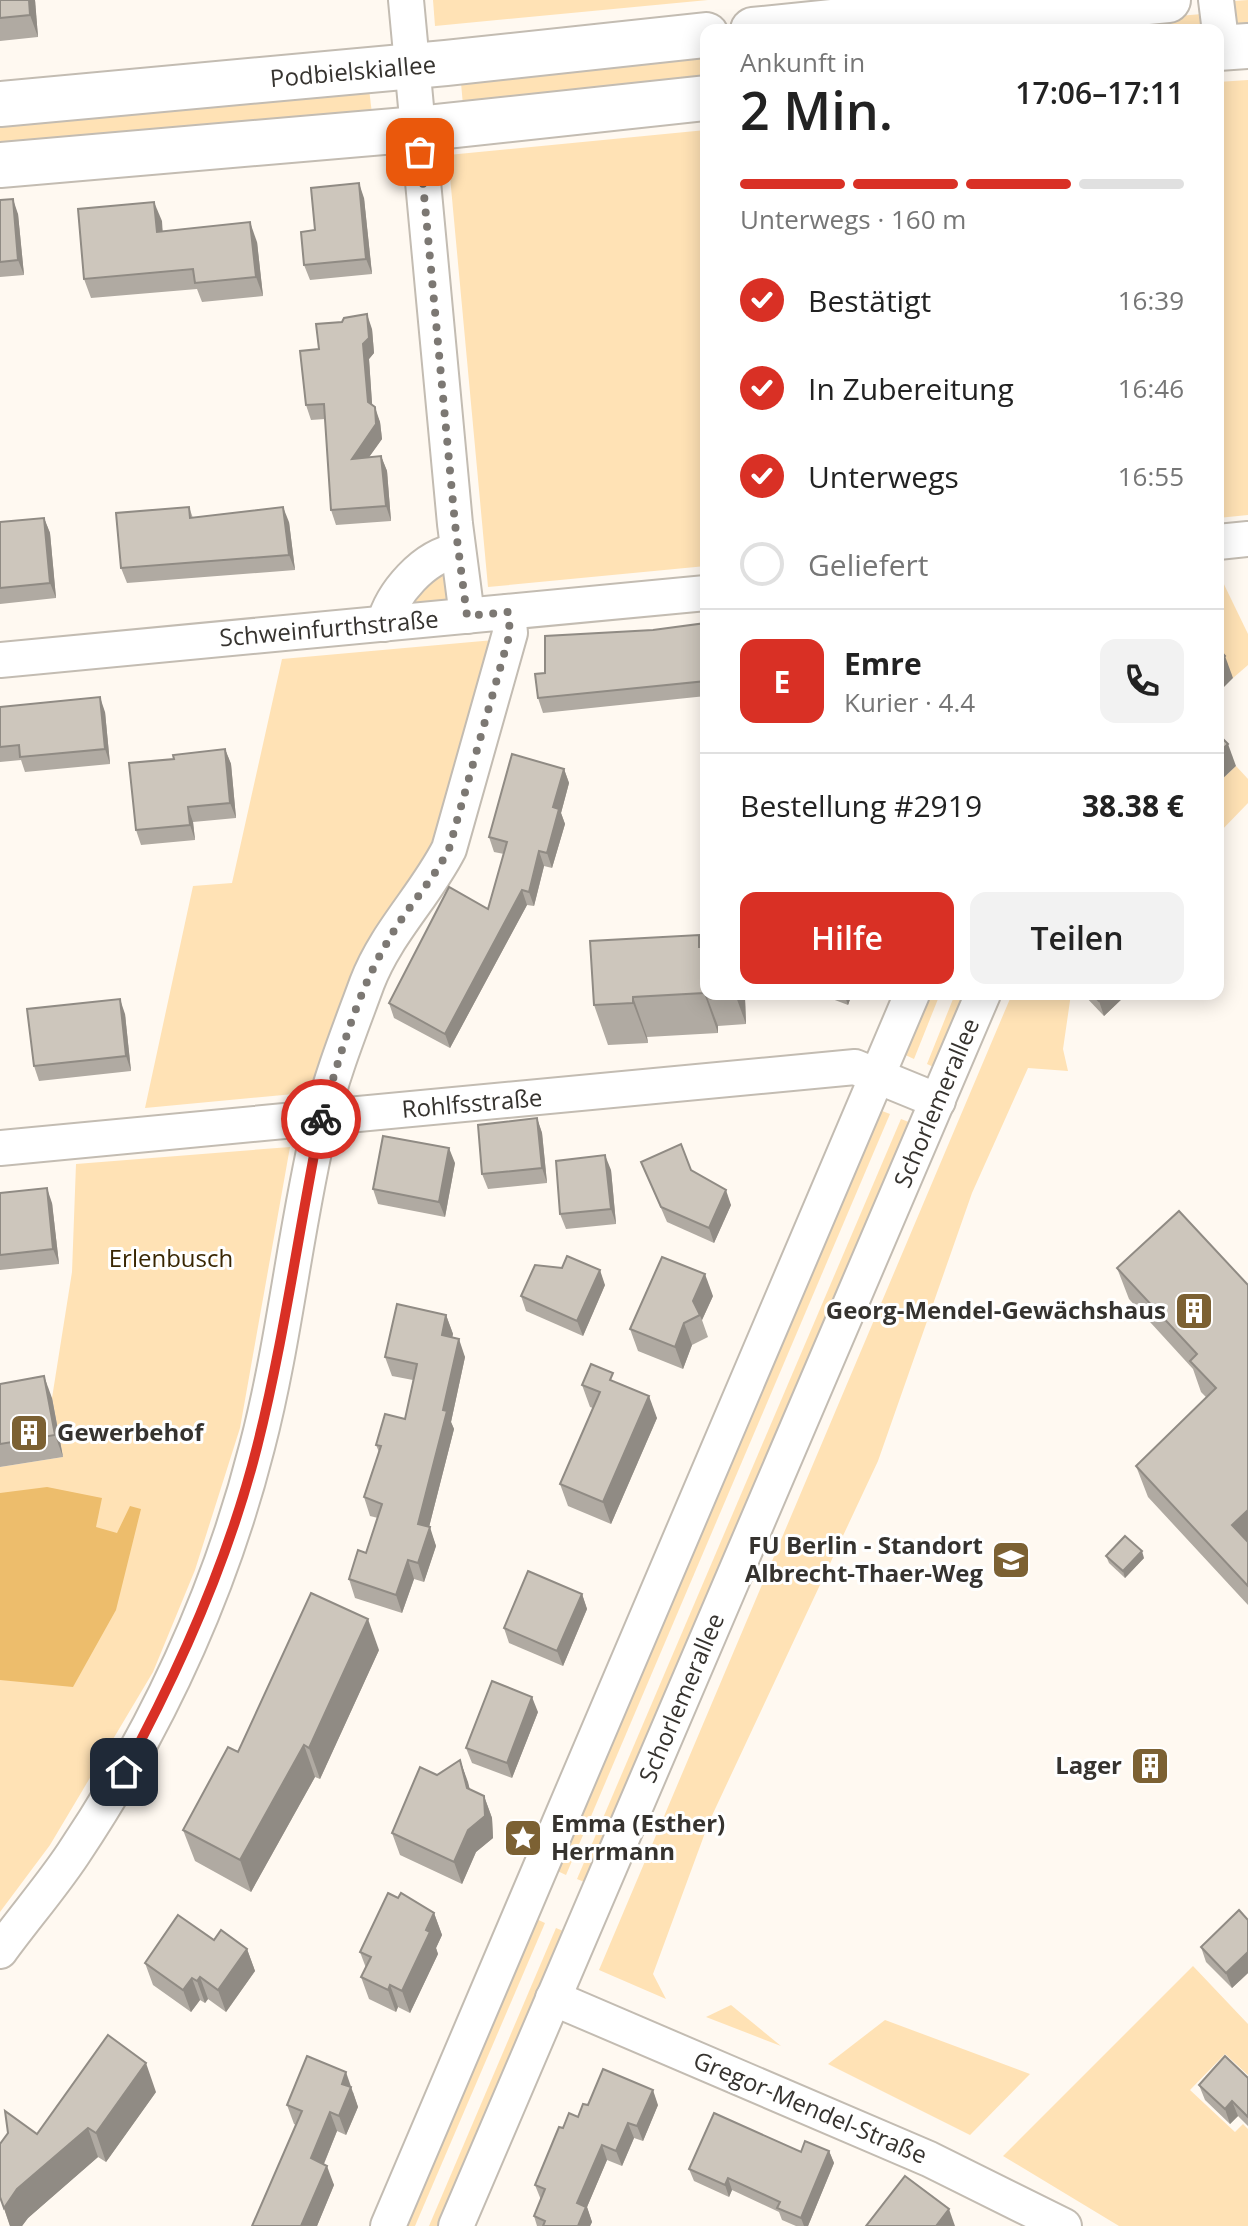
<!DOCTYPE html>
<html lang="de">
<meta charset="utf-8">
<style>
:root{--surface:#fff;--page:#f2f2f2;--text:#222;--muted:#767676;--line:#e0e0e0;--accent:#d93025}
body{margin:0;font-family:"Open Sans",sans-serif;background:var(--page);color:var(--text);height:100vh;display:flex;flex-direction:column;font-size:30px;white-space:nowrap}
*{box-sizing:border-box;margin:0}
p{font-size:26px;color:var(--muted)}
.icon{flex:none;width:44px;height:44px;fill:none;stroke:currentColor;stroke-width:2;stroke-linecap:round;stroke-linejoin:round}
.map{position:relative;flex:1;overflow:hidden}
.drawer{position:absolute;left:700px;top:24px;width:524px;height:976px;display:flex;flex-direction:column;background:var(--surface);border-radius:16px;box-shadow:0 4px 20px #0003}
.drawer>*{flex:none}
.pin{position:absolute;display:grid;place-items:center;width:68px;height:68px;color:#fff;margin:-34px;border-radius:16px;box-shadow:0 4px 12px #0006}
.courier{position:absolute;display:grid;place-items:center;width:80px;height:80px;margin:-40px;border:6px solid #d93025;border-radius:50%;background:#fff;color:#222;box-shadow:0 2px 10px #0007}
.summary em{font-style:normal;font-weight:600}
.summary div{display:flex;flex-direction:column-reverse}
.summary{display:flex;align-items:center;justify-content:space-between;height:136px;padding:0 40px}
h1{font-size:52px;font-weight:600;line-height:60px}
.bar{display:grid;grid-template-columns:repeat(4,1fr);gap:12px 8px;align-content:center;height:96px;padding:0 40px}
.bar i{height:10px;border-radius:6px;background:var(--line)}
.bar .on{background:var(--accent)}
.bar p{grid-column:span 4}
.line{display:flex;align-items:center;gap:20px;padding:0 40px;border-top:2px solid var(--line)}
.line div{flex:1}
.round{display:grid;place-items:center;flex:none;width:84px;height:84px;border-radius:16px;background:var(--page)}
ol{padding:0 40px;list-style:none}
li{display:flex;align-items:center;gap:24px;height:88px}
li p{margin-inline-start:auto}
li .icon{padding:8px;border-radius:50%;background:var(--accent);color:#fff;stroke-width:4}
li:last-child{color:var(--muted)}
li i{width:44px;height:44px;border:4px solid var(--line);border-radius:50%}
.action{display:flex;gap:16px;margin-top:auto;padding:16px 40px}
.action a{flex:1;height:92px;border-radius:16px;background:var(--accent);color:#fff;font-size:32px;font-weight:600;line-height:92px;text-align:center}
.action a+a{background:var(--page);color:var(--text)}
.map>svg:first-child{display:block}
</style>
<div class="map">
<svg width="1248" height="2226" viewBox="0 0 1248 2226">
<rect width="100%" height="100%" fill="#fff9f1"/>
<g fill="#ffe2b5">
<polygon points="433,0 708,0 435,26"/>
<polygon points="1248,0 1248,32 1236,29 1234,1"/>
<polygon points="1202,14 1204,20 1196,30 1168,30 1167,17"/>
<polygon points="706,48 706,82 463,105 460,72"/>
<polygon points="368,80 372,114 0,148 0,115"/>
<polygon points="1248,80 1248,515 1218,518 1218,82"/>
<polygon points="706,130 706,566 488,587 448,155"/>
<polygon points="443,572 447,575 447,599 443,603 414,605 414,599"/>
<polygon points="1218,572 1248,634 1248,665 1233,678 1218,662"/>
<polygon points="494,640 432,856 315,1092 145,1108 193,886 232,883 282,659"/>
<polygon points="1236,766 1248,779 1248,803 1218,834 1218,783"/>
<polygon points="926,994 940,994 914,1059 901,1053"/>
<polygon points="955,994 969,994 938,1069 927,1064"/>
<polygon points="1012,994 1071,994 1063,1049 1068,1071 1028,1068 972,1193 878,1461 709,1822 653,1974 666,1999 599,1970"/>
<polygon points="877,1109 890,1114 566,1875 553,1869"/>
<polygon points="901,1119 914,1124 589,1884 577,1879"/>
<polygon points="290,1147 240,1428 195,1570 153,1672 50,1845 0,1912 0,1467 63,1457 52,1398 72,1272 76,1164"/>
<polygon points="532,1917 545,1923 415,2226 400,2226"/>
<polygon points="556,1928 568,1933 443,2226 429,2226"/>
<polygon points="1193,1966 1248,2024 1248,2075 1225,2054 1190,2090 1235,2132 1243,2124 1248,2129 1248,2226 1119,2226 1003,2156"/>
<polygon points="731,2005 781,2046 706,2017"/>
<polygon points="885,2020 1030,2074 970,2135 828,2064"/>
</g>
<polygon fill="#edbd6c" points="47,1487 102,1498 96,1527 117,1533 130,1506 141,1509 116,1610 73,1687 0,1680 0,1493"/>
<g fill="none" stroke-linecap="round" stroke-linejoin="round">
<defs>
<g id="minor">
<polyline points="406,0 455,524 467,616"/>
<polyline points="1216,0 1222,48"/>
<polyline points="1218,542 1248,539"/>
<path d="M384,624C392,593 424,556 457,551"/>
<polyline points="0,660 706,593"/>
<polyline points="0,1148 855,1067 938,1101"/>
<path d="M0,1951C24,1918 51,1887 73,1854C156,1730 220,1592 257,1447C285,1340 295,1228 321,1120C332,1074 351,1027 367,983C386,933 425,896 449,849L510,633L508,612"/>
<polyline points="553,1998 929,2159 1064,2226"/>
<polyline points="388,2226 912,994"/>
<polyline points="456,2226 983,994"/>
</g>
<g id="tertiary">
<polyline points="753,30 979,7 1053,11 1168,0"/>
<polyline points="1218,48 1248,46"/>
<polyline points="0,104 446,63 706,35"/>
<polyline points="0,165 418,129 706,98"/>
</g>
</defs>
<use href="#minor" stroke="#c3bcb2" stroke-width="38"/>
<use href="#tertiary" stroke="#c3bcb2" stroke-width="48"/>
<use href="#minor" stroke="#fff" stroke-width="34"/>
<use href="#tertiary" stroke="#fff" stroke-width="44"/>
</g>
<g fill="#b0aaa2">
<polygon points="0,0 35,0 38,37 0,41"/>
<polygon points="364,198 372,274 310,280 304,265 315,230"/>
<polygon points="0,200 18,214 24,275 0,277"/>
<polygon points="162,221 162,231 257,242 263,296 202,302 197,289 91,298 84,279"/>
<polygon points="372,329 374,353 369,359 372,405 380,422 382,439 369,457 381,456 387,471 391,521 336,525 331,510 325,419 311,420 306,405 319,349"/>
<polygon points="189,507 193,518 289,522 295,570 127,583 121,568"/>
<polygon points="44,518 50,533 56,598 0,604 0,522"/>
<polygon points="706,623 706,696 543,713 538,698 545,673 653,630"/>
<polygon points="0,707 105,712 110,764 25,772 21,760 0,762"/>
<polygon points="225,749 231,764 236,818 193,822 195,840 141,845 136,830 174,759"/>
<polygon points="564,769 569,783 561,813 565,824 552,868 544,866 534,906 527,905 450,1048 394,1018 389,1003 488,909 504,854 494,852 489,837"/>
<polygon points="699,935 703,947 706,947 706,994 743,994 745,998 746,1024 718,1026 718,1033 647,1037 648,1043 608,1045 594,1005"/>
<polygon points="819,994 852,994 848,1005"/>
<polygon points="1083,994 1127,994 1104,1016"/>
<polygon points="125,1014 131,1071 39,1081 34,1066"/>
<polygon points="537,1118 542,1133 547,1183 488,1189 482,1174"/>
<polygon points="641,1162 691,1170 731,1205 714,1243 667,1222"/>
<polygon points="455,1163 445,1217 378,1204 373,1189"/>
<polygon points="611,1170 616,1224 566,1229 560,1214"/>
<polygon points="0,1193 52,1203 59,1264 0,1270"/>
<polygon points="1117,1268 1248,1285 1248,1605 1148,1497 1136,1466 1207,1398 1201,1392 1193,1369 1129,1299"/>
<polygon points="605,1285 583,1336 526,1311 521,1296"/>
<polygon points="713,1296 702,1320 708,1337 692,1345 683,1369 638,1351 630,1329"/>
<polygon points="446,1315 453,1334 452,1338 465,1357 451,1422 454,1429 429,1527 436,1546 424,1582 414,1579 402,1613 355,1598 349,1579 366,1553 378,1518 370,1516 364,1497 379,1452 376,1445 405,1419 413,1380 392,1376 385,1357"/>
<polygon points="616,1382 657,1418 611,1524 568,1506 560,1484 593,1408 590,1407 582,1385"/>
<polygon points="0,1384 52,1398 63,1457 0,1467"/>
<polygon points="1106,1556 1144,1558 1125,1578 1109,1563"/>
<polygon points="582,1594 587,1609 563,1666 509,1643 504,1628"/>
<polygon points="379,1650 320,1779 315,1777 251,1892 195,1861 183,1830 238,1752"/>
<polygon points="538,1712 512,1778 472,1763 466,1748"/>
<polygon points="460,1760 470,1790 484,1796 492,1818 493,1838 476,1852 462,1884 400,1855 392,1833 437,1775"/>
<polygon points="434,1913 442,1935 436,1948 438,1954 410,2013 398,2007 396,2012 369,1999 361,1977 366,1968 360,1952"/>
<polygon points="1248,1920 1248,1973 1232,1988 1206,1962 1201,1947"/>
<polygon points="214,1940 247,1949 255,1971 226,2012 208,1999 205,2003 200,2000 191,2012 153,1985 145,1963"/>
<polygon points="1248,2078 1248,2126 1238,2116 1230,2124 1205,2100 1199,2085"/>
<polygon points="156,2092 106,2162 98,2157 28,2218 22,2226 10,2226 0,2197 37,2134"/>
<polygon points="353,2092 358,2107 346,2135 337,2131 324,2164 334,2185 317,2226 252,2226 296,2125 294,2124 287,2105"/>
<polygon points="588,2105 658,2105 643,2141 634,2138 622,2166 607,2160 587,2207 592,2222 590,2226 537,2226 534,2216 541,2200 535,2185 563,2128 578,2117"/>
<polygon points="829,2151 834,2163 808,2226 796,2226 782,2220 779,2212 732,2190 729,2197 694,2181 689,2169 801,2152"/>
</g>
<g fill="#908b84">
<polygon points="29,0 35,0 38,37 30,15"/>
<polygon points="359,183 364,198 372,274 366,259"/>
<polygon points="13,199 18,214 24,275 18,260"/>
<polygon points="154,202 162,221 164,251 157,232"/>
<polygon points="250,222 257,242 263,296 256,277"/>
<polygon points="367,314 372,329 374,353 369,359 373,417 368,402 363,344"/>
<polygon points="375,407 380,422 382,439 357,474 352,459"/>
<polygon points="381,456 387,471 391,521 386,506"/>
<polygon points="283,507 289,522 295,570 289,555"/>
<polygon points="44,518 50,533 56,598 50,583"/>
<polygon points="1225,656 1233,678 1218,693 1218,663"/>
<polygon points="100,697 105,712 110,764 105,749"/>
<polygon points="1228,744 1236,766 1218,783 1218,753"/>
<polygon points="225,749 231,764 236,818 230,803"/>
<polygon points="564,769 569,783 561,813 565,824 552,868 547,853 553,807"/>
<polygon points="188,807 193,822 195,840 190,825"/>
<polygon points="539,851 544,866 534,906 529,892"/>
<polygon points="522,890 527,905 450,1048 445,1034"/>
<polygon points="703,986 718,1026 718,1033 704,993"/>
<polygon points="735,994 743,994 745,998 746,1024"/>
<polygon points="844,994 852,994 848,1005"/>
<polygon points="1106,994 1127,994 1104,1016 1099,1001"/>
<polygon points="633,997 647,1037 648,1043 633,1003"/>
<polygon points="120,999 125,1014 131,1071 126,1056"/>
<polygon points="537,1118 542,1133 547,1183 542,1168"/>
<polygon points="449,1148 455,1163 445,1217 439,1202"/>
<polygon points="605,1155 611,1170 616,1224 611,1209"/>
<polygon points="47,1188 52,1203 59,1264 53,1249"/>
<polygon points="726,1190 731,1205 714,1243 709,1228"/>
<polygon points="600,1270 605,1285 583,1336 577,1321"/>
<polygon points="705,1274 713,1296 702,1320 693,1301"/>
<polygon points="446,1315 453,1334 448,1354 442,1335"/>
<polygon points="684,1323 692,1345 683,1369 675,1347"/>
<polygon points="459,1339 465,1357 451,1422 454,1429 426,1539 430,1527 436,1546 424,1582 418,1563 418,1524"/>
<polygon points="44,1376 52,1398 63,1457 55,1435"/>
<polygon points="649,1396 657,1418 611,1524 603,1502"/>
<polygon points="1248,1510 1248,1551 1232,1525"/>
<polygon points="1142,1551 1144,1558 1125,1578 1123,1571"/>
<polygon points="408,1560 414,1579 402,1613 396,1595"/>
<polygon points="582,1594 587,1609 563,1666 557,1651"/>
<polygon points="368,1619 379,1650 320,1779 309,1748"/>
<polygon points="532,1697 538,1712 512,1778 507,1763"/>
<polygon points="304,1745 315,1777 251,1892 240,1860"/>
<polygon points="460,1760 468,1782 475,1811 467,1788"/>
<polygon points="484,1796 492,1818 493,1838 476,1852 462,1884 454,1862"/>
<polygon points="434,1913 442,1935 436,1948 438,1954 410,2013 402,1991"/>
<polygon points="247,1949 255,1971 226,2012 218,1990"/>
<polygon points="1248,1952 1248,1973 1232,1988 1226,1973"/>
<polygon points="200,1977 208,1999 205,2003 197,1981"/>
<polygon points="192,1978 200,2000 191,2012 183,1990"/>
<polygon points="390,1985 398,2007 396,2012 388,1990"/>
<polygon points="146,2063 156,2092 106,2162 96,2133"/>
<polygon points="346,2072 358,2107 346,2135 339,2116 342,2084"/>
<polygon points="653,2090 658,2105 643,2141 637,2126"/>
<polygon points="1232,2101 1238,2116 1230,2124 1225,2109"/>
<polygon points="330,2112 337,2131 318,2178 311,2158"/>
<polygon points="628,2123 634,2138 622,2166 616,2151"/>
<polygon points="88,2128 98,2157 28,2218 22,2226 10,2226 4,2208 17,2189"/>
<polygon points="602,2145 607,2160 587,2207 592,2222 590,2226 578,2226 577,2203"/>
<polygon points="829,2151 834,2163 808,2226 804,2226 801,2218"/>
<polygon points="327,2166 334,2185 317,2226 301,2226"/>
<polygon points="728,2178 732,2190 729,2197 725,2185"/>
<polygon points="949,2209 955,2226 936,2226"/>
</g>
<g fill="#cdc6bc" stroke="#908b84" stroke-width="2">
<polygon points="0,0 29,0 30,15 0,18"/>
<polygon points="359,183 366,259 304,265 301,232 315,230 311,188"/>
<polygon points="13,199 18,260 0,262 0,200"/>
<polygon points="154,202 157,232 250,222 256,277 195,283 193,269 84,279 78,209"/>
<polygon points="367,314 369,338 363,344 368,402 375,407 376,424 352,459 381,456 386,506 331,510 324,404 306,405 300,351 319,349 316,324 342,322 344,318"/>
<polygon points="189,507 190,518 283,507 289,555 121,568 116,513"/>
<polygon points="44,518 50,583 0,588 0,522"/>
<polygon points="706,623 706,681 538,698 535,674 545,673 545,636 653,630"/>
<polygon points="1218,648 1225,656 1218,663"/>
<polygon points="100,697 105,749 20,757 19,745 0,747 0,707"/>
<polygon points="1218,734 1228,744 1218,753"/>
<polygon points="225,749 230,803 188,807 190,825 136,830 129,763 174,759 173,755"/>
<polygon points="512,754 564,769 553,807 559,809 547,853 539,851 529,892 522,890 445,1034 389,1003 449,887 488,909 507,842 489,837"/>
<polygon points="699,935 699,947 706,947 706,986 703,986 704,993 633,997 633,1003 594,1005 590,941"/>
<polygon points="1092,994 1106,994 1099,1001"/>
<polygon points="120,999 126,1056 34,1066 27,1009"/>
<polygon points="537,1118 542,1168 482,1174 478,1125"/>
<polygon points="383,1136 449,1148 439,1202 373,1189"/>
<polygon points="681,1144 691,1170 726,1190 709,1228 661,1207 641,1162"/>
<polygon points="605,1155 611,1209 560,1214 556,1161"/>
<polygon points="47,1188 53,1249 0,1255 0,1193"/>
<polygon points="1179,1211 1248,1285 1248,1510 1232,1525 1248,1542 1248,1586 1136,1466 1216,1388 1190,1361 1197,1354 1117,1268"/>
<polygon points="567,1256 600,1270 577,1321 521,1296 535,1265 562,1268"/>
<polygon points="662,1257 705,1274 693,1301 700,1315 684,1323 675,1347 630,1329"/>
<polygon points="397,1304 446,1315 442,1335 459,1339 443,1410 447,1411 418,1524 430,1527 418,1563 408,1560 396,1595 349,1579 358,1550 366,1553 382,1504 364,1497 381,1446 376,1445 385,1414 405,1419 417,1364 385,1357"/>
<polygon points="591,1364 613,1373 610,1380 649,1396 603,1502 560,1484 600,1392 582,1385"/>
<polygon points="44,1376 55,1435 0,1444 0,1384"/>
<polygon points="1125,1536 1142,1551 1123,1571 1106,1556"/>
<polygon points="528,1571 582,1594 557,1651 504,1628"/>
<polygon points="311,1593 368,1619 309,1748 304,1745 240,1860 183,1830 228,1747 238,1752"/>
<polygon points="492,1681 532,1697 507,1763 466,1748"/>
<polygon points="460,1760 467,1788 484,1796 485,1816 468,1830 454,1862 392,1833 420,1767 437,1775"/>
<polygon points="388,1893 398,1898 401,1893 434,1913 426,1930 430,1932 402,1991 390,1985 388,1990 361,1977 371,1957 360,1952"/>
<polygon points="1239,1910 1248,1920 1248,1952 1226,1973 1201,1947"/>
<polygon points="178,1915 214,1940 221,1930 247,1949 218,1990 200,1977 197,1981 192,1978 183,1990 145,1963"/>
<polygon points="108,2035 146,2063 96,2133 88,2128 17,2189 4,2208 0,2197 0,2144 8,2133 5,2111 37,2134"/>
<polygon points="307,2056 346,2072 342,2084 351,2087 339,2116 330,2112 311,2158 327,2166 301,2226 252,2226 302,2111 287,2105"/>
<polygon points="1225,2056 1248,2078 1248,2117 1232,2101 1225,2109 1199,2085"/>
<polygon points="603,2069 653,2090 637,2126 628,2123 616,2151 602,2145 577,2203 586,2207 578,2226 543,2226 545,2221 534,2216 545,2189 535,2185 559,2127 563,2128 569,2113 578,2117 583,2104 588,2105"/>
<polygon points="714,2113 801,2152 805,2141 829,2151 801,2218 777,2208 780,2202 728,2178 725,2185 689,2169"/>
<polygon points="905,2176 949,2209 936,2226 866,2226"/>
</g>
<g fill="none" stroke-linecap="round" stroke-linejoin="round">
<path stroke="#7c7873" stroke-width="8" stroke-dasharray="0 14.4" d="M321,1119C339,1060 356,994 388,941C406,908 431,884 449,849L510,633L508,612L467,616L455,524L420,152"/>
<path stroke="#d93025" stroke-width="10" d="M124,1772C180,1669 228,1562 257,1447C284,1340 299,1228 321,1119"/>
</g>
<defs>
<symbol id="building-square" viewBox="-11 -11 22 22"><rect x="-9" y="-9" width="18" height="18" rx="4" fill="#7c6133" stroke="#fff"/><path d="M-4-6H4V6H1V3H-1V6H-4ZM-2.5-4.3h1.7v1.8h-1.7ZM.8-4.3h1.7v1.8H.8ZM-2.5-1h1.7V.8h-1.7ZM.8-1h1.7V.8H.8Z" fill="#fff"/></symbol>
<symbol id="university-square" viewBox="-11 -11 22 22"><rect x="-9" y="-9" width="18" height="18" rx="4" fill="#7c6133" stroke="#fff"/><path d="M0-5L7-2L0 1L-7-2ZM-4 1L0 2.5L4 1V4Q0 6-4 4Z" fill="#fff"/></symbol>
<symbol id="sight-square" viewBox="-11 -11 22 22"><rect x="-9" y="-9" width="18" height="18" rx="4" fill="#7c6133" stroke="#fff"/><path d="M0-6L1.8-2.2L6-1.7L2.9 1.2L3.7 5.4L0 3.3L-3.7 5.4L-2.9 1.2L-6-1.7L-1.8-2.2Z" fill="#fff"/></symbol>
</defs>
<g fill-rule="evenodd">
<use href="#building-square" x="1172" y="1289" width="44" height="44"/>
<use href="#building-square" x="7" y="1411" width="44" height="44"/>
<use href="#university-square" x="989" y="1538" width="44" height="44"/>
<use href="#building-square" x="1128" y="1744" width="44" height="44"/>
<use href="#sight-square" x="501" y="1816" width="44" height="44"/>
</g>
<g text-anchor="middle" stroke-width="6" stroke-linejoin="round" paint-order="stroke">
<g font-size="24" fill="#36332f" stroke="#fff">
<text transform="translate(353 72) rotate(-5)" y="8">Podbielskiallee</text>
<text transform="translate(329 629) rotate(-5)" y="8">Schweinfurthstraße</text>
<text transform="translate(937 1103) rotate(-67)" y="8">Schorlemerallee</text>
<text transform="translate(472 1104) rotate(-5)" y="8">Rohlfsstraße</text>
<text transform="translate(682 1698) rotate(-67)" y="8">Schorlemerallee</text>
<text transform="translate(810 2108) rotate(23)" y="8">Gregor-Mendel-Straße</text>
</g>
<g font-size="24" fill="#392602" stroke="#fff">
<text x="171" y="1267">Erlenbusch</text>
</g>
<g font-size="24" font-weight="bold" fill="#36332f" stroke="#fff" text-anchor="end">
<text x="1166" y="1319">Georg-Mendel-Gewächshaus</text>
<text x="57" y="1441" text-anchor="start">Gewerbehof</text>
<text x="983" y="1554">FU Berlin - Standort<tspan x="983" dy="28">Albrecht-Thaer-Weg</tspan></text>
<text x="1122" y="1774">Lager</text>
<text x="551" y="1832" text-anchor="start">Emma (Esther)<tspan x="551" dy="28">Herrmann</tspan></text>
</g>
</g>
</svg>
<div class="pin" style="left:420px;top:152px;background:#ea580c"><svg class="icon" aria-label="bag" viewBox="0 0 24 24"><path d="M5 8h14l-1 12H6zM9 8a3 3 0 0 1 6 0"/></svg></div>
<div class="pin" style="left:124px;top:1772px;background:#1f2937"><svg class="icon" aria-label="home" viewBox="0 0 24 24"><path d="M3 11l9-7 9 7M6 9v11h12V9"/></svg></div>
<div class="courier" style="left:321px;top:1119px"><svg class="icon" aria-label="bike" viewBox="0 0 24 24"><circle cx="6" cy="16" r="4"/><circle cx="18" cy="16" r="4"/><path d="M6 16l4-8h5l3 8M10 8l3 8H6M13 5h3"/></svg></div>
<section class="drawer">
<div class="summary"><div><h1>2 Min.</h1><p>Ankunft in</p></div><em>17:06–17:11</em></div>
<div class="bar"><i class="on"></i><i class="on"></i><i class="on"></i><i></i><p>Unterwegs · 160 m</p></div>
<ol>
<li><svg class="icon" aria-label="check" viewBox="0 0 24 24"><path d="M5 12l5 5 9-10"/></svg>Bestätigt<p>16:39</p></li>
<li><svg class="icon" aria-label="check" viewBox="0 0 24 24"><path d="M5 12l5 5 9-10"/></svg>In Zubereitung<p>16:46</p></li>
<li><svg class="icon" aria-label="check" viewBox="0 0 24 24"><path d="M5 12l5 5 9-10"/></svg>Unterwegs<p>16:55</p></li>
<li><i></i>Geliefert</li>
</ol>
<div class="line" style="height:144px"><b class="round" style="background:var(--accent);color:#fff">E</b><div><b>Emre</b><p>Kurier · 4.4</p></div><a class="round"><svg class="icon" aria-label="phone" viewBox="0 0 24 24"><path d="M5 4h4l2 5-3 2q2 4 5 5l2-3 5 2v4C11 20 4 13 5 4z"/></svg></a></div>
<div class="line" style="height:104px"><div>Bestellung #2919</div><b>38.38 €</b></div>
<div class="action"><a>Hilfe</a><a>Teilen</a></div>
</section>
</div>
